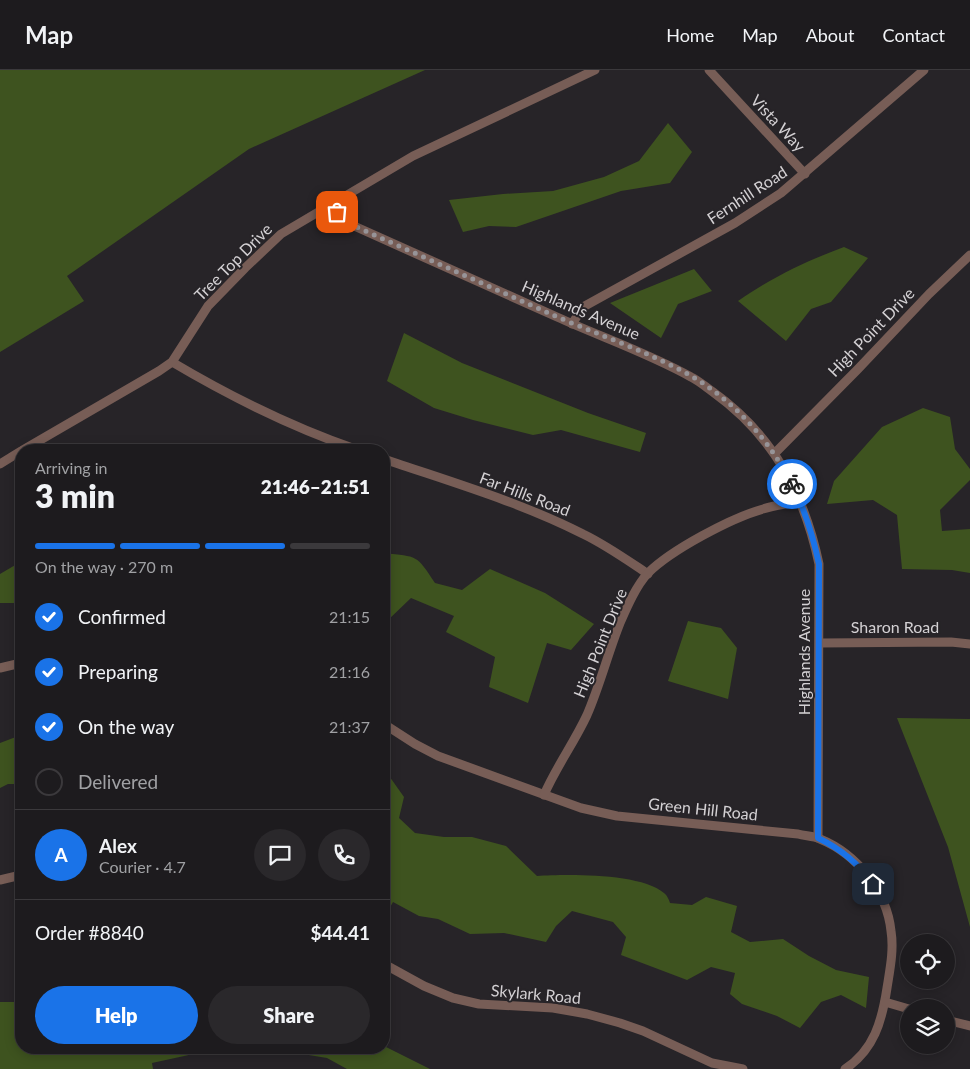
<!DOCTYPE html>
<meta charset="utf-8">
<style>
:root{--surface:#1d1b1e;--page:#2a282b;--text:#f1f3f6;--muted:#a0a1a4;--line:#3b393c;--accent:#1a73e8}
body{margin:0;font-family:Lato,sans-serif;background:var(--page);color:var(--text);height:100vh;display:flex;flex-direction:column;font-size:19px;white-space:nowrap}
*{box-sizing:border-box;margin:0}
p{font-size:16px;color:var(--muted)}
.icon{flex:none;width:28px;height:28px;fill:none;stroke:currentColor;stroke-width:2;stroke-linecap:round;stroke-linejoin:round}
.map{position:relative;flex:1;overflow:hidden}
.drawer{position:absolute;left:15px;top:374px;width:375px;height:610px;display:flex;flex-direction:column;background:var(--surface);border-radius:20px;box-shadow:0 2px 12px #0003,0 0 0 1px var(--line)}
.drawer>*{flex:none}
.controls{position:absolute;left:900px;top:864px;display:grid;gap:10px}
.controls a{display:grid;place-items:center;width:55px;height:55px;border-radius:50%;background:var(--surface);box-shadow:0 2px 12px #0003,0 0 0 1px var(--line);font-size:25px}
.pin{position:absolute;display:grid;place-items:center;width:42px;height:42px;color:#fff;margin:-21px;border-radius:10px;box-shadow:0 2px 8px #0006}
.courier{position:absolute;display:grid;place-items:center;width:50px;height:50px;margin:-25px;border:4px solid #1a73e8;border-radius:50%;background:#fff;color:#222;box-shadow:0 1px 6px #0007}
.overview em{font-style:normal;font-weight:800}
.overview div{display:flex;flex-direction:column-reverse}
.overview{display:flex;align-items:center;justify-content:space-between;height:85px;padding:0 20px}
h1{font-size:32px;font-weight:800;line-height:38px}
.bar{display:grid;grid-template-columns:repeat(4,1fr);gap:8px 5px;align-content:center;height:60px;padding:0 20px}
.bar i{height:6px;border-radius:4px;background:var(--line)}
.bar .current{background:var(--accent)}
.bar p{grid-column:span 4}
.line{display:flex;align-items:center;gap:12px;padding:0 20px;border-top:1px solid var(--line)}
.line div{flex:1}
.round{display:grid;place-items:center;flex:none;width:52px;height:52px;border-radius:26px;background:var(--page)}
ol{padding:0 20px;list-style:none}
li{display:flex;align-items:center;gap:15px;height:55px}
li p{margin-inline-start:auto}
li .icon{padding:5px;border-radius:50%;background:var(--accent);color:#fff;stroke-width:4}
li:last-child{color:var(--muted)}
li i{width:28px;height:28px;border:2px solid var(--line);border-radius:50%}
.action{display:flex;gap:10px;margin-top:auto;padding:10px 20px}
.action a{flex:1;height:58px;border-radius:30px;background:var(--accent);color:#fff;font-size:20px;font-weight:800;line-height:58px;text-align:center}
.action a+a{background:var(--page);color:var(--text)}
header{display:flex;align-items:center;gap:30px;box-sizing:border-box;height:70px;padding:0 25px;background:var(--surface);border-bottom:1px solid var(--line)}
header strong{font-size:24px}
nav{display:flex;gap:28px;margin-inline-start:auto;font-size:18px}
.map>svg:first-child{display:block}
</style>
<header>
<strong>Map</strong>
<nav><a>Home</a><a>Map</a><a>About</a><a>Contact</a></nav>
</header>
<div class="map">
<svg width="970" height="999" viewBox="0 0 970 999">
<rect width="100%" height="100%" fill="#272428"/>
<g fill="#3e531f">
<polygon points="0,0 425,0 249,79 67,206 84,231 0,282"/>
<polygon points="668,53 692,82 670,113 621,121 516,157 489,156 463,162 449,130 503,124 553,121 604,107 639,91"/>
<path d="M844,177L868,188L831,232L811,239L786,271L738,231C773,207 804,192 844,177Z"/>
<polygon points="694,199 712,221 678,234 661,268 610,233"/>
<polygon points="404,263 462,293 588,343 646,363 640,382 561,360 533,365 473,350 434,338 387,311"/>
<polygon points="923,338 950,347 955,379 970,399 970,410 940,440 942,461 970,459 970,503 952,500 902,499 897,445 873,430 827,434 834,411 882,357"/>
<polygon points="21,482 21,533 0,533 0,504 17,494"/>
<path d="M384,483C418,487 416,484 435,513L462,520L490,499L545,523L594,554L571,580L547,573L528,633L489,617L495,587L446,562L454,546L411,528L387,551L384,550Z"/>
<polygon points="688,551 721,558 737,578 728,629 668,611"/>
<polygon points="897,648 970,649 970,857 948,777"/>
<polygon points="21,665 21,714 8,714 0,718 0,673"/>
<path d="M384,703H387L404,727L399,748L415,763L444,767H472L506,776L537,806C567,804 641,803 664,823C667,825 669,830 670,833L692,835L706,827L737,836L731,862L750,872L783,869L809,886L836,900L869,907L866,938L841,925L821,932L800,958L777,946L742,934L730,924L735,903L711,897L687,910L621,885L626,867L613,852L572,841L556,856L546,872L504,863L470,864L438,849L419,846L393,832L384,848Z"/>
<polygon points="0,932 21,932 21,978 221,978 152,993 153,999 0,999"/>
<polygon points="384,976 430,999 347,999 327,988 266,978 384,978"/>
</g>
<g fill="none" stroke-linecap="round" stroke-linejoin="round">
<g stroke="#775d56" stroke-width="9">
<polyline points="709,0 805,104"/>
<path d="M331,134L343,151C414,183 485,215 557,247C601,267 648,283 691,307C699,311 706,317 713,322C773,365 804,423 819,494L818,768"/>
<polyline points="572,254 583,237 735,153 781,123 924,0"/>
<path d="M172,292C231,327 294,358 358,380"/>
<polyline points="23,380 159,301 172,292 208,236 245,198 281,164 413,86 595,0"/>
<polyline points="775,383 858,299 929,224 970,185"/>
<path d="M384,389C451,412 520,432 583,464C606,475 627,490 648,504"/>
<polyline points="0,394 21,381"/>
<polyline points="820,573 951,572 970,574"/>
<polyline points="0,598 21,593"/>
<path d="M384,654L415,674L438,686L581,738L617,746L798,764C805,766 814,766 820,769C857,784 887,822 891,861C894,880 890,899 887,918C882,951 874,980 845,999"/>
<path d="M544,725C556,697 574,673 587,645C600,615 608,583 620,553C627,537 636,516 648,503C671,480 731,448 763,439C775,435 788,434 800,431"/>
<polyline points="0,810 21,805"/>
<polyline points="384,894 424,916 453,928 479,934 553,938 587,944 620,953 643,961 712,993 743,999"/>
<polyline points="885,932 909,939"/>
<polyline points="946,950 970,956"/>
</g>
</g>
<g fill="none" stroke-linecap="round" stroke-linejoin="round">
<path stroke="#979498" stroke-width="5" stroke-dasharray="0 9" d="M337,142L343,151C410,181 477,211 544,241C592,263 648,281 693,307C736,333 769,370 792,414"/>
<path stroke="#1a73e8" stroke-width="6" d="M792,414C805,440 813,466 819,494L818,768C841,779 859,794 873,814"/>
</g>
<g text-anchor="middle" stroke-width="4" stroke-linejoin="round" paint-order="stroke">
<g font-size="16" fill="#d4d1d4" stroke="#272428">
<text transform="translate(778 53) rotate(47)" y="6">Vista Way</text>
<text transform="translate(747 125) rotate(-33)" y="6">Fernhill Road</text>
<text transform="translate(233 192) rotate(-45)" y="6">Tree Top Drive</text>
<text transform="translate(581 240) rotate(23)" y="6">Highlands Avenue</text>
<text transform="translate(871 262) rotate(-46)" y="6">High Point Drive</text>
<text transform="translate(525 424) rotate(21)" y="6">Far Hills Road</text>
<text x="895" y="563">Sharon Road</text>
<text transform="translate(600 573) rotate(-68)" y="6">High Point Drive</text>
<text transform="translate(804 582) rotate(-90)" y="6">Highlands Avenue</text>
<text transform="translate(703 739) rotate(6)" y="6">Green Hill Road</text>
<text transform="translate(536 924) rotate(5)" y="6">Skylark Road</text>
</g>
</g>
</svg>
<div class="controls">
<a><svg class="icon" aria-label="locate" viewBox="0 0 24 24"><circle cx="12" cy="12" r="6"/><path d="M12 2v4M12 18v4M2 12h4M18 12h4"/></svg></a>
<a><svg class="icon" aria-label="layers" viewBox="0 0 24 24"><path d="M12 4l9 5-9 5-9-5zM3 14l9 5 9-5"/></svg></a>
</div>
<div class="pin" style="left:337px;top:142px;background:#ea580c"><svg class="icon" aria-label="bag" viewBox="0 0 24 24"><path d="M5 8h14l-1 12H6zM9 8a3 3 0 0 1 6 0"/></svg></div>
<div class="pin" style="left:873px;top:814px;background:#1f2937"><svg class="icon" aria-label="home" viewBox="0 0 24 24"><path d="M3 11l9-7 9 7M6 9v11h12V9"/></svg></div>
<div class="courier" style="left:792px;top:414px"><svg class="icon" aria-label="bike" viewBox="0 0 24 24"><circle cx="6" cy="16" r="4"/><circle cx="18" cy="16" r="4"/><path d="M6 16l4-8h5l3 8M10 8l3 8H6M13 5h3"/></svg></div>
<section class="drawer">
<div class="overview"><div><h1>3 min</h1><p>Arriving in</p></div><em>21:46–21:51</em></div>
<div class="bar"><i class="current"></i><i class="current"></i><i class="current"></i><i></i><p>On the way · 270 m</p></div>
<ol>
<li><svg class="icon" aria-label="check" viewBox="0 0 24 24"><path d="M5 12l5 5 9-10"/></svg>Confirmed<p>21:15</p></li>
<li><svg class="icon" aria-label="check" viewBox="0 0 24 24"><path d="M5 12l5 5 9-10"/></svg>Preparing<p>21:16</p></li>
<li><svg class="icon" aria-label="check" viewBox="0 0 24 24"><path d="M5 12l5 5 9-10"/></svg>On the way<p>21:37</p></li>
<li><i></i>Delivered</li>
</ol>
<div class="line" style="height:90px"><b class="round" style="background:var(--accent);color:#fff">A</b><div><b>Alex</b><p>Courier · 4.7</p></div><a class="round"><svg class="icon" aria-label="chat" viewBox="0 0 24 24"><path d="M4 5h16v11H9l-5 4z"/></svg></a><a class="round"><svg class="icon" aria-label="phone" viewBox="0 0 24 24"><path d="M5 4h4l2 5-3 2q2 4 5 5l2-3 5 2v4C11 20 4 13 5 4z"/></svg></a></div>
<div class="line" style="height:65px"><div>Order #8840</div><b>$44.41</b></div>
<div class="action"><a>Help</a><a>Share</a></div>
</section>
</div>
